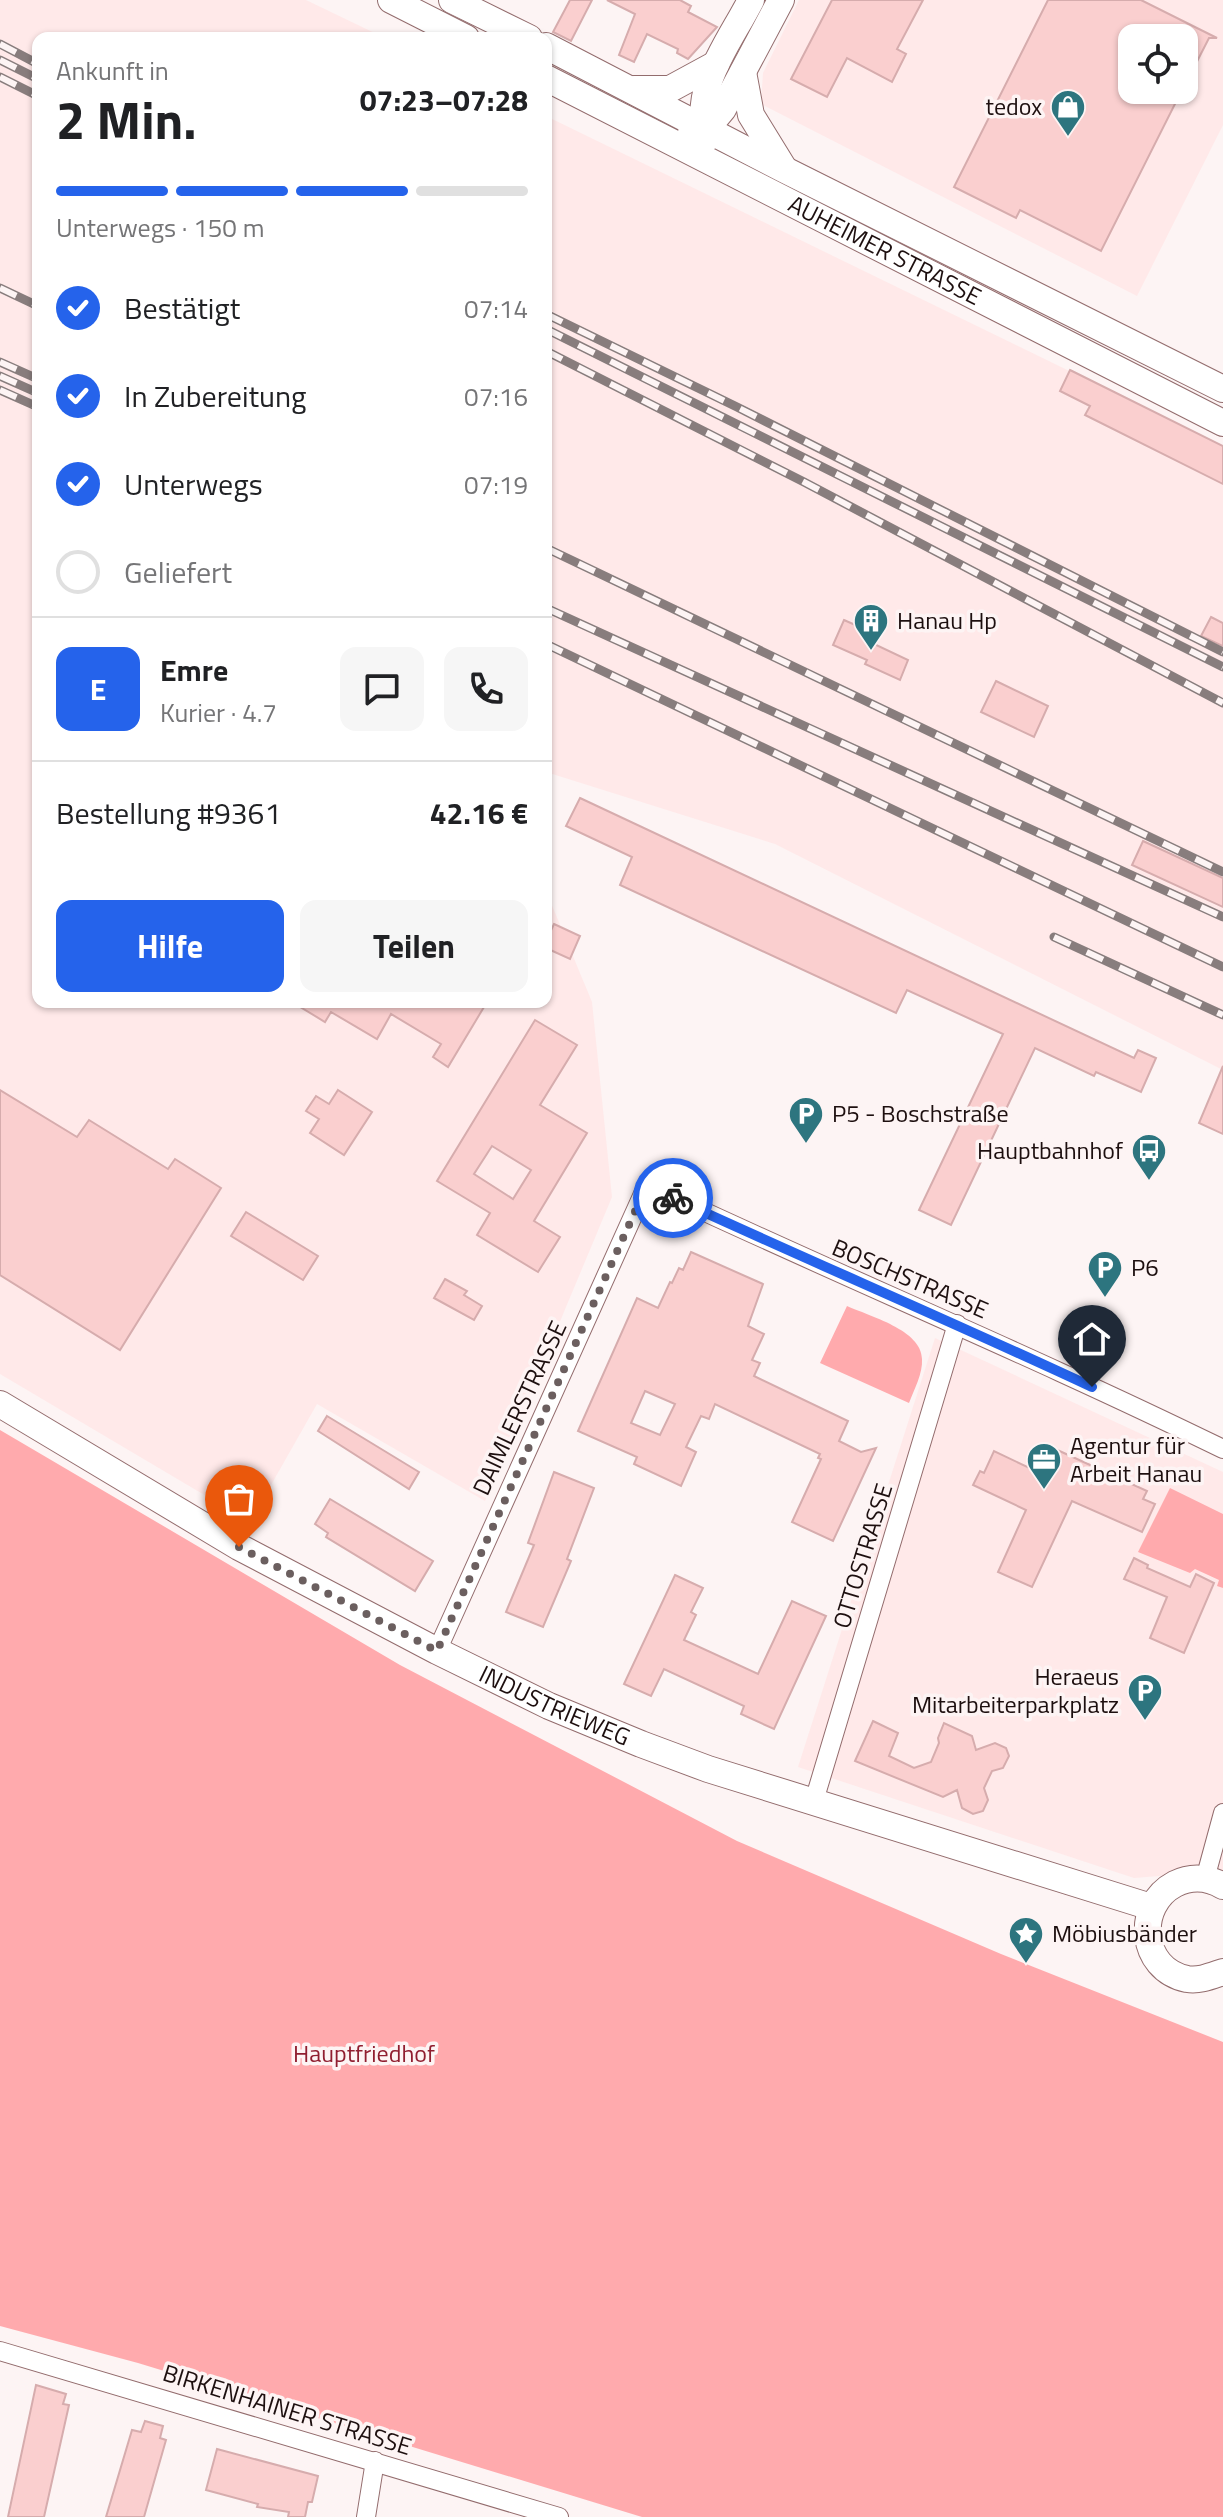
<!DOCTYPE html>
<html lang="de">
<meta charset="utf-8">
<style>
:root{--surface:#fff;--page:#f6f6f6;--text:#202124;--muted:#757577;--line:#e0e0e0;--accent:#2563eb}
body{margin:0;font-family:"Titillium Web",sans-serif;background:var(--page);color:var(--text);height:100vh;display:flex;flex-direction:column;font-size:30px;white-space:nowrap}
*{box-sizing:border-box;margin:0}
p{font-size:26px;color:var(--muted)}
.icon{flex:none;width:44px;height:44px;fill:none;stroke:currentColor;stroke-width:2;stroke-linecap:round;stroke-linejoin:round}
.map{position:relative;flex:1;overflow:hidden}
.drawer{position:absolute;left:32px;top:32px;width:520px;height:976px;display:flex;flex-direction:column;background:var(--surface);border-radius:16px;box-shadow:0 2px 6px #0004}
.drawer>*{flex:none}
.buttons{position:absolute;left:1118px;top:24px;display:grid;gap:16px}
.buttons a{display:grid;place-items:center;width:80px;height:80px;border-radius:16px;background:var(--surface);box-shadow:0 2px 6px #0004;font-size:40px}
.pin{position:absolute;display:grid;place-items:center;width:68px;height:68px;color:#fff;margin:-82px -34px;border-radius:50% 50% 50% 0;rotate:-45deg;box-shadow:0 0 8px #0007}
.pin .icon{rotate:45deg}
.courier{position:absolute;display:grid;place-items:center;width:80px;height:80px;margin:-40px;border:6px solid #2563eb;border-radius:50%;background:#fff;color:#222;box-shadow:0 2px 10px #0007}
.headline em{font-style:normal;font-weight:700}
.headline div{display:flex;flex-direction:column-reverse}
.headline{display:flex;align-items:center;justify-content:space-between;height:136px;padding:0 24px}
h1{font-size:52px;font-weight:700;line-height:60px}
.bar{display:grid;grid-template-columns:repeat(4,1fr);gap:12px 8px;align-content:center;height:96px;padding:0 24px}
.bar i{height:10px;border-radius:6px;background:var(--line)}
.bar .on{background:var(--accent)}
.bar p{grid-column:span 4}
.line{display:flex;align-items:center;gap:20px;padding:0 24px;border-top:2px solid var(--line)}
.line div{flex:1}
.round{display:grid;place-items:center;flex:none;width:84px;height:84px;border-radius:16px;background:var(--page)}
ol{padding:0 24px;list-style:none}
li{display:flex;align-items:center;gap:24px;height:88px}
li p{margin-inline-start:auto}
li .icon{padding:8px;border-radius:50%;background:var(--accent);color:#fff;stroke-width:4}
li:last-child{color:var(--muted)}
li i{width:44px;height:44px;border:4px solid var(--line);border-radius:50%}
.button{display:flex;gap:16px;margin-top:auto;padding:16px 24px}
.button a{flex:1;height:92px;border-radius:16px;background:var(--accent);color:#fff;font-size:32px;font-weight:700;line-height:92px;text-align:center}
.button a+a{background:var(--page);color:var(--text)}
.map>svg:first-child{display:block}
</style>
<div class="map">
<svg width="1223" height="2517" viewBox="0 0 1223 2517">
<rect width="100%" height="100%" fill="#fdf4f4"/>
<g fill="#ffe9e9" fill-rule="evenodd">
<polygon points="0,0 306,0 385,38 38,38 38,1002 546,1002 546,891 592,1002 612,1197 485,1501 317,1404 250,1522 0,1374"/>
<path d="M799,0H1223V125L1137,296L761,104L763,73ZM1132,38H1184V90H1132Z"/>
<polygon points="546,116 1223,446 1223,1134 1199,1123 1221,1069 775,844 546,772"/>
<polygon points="935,1338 1223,1472 1223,1871 1134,1878 798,1767"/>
</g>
<g fill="#ffaaad">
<path d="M847,1306C869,1316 922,1330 922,1359C923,1373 914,1390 909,1403L820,1363Z"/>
<polygon points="0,1430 400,1665 737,1841 1001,1954 1223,2042 1223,2517 642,2517 138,2363 0,2326"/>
<polygon points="1170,1488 1223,1514 1223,1588 1217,1586 1219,1580 1195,1569 1190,1573 1138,1552"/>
</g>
<g fill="#facfcf" stroke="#d6acad" stroke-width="2" fill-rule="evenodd">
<polygon points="570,0 592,0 571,41 553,32"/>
<polygon points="607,0 680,0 691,6 688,12 717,27 688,59 677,53 678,49 647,34 634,62 619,55 635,14"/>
<polygon points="832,0 923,0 897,49 906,54 892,82 847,58 827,97 791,79"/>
<polygon points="1048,0 1141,0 1217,38 1209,38 1184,87 1184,38 1132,38 1132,90 1182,90 1101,251 1020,210 1016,218 954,187"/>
<polygon points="1070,370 1223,446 1223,484 1085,415 1090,406 1060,391"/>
<polygon points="1211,617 1223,623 1223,646 1201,636"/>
<polygon points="844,620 878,635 874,644 908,660 900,680 865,664 867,660 833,645"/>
<polygon points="996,681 1048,706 1034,737 981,712"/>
<polygon points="580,798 1134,1058 1138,1050 1156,1058 1141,1092 1096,1072 1094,1076 1035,1048 951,1225 919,1210 1003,1034 907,990 896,1013 620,885 632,857 566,826"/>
<polygon points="1143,841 1223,878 1223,907 1132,865"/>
<polygon points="554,924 580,936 570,959 546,948 546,941"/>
<polygon points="292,1002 487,1002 448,1067 433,1057 441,1044 391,1014 377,1039 331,1012 325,1022"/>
<path d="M535,1020L577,1045L540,1105L587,1133L534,1221L560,1237L538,1272L477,1235L490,1213L437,1181ZM492,1146L531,1170L513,1199L474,1174Z"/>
<polygon points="1223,1066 1223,1134 1199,1123"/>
<polygon points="0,1090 77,1137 89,1120 168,1169 175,1159 221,1188 120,1350 0,1275"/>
<polygon points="338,1090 372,1112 344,1155 310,1133 319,1119 306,1111 316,1096 329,1104"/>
<polygon points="246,1212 318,1256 303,1280 231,1236"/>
<path d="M691,1252L763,1284L748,1326L764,1334L752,1360L760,1363L754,1376L848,1421L839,1441L861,1452L876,1448L833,1541L792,1522L821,1459L818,1458L820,1454L715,1404L709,1419L701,1416L686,1447L696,1452L681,1486L634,1464L637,1457L578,1431L637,1298L658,1308L670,1282L672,1283L679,1268L683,1270ZM645,1391L675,1404L660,1435L631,1423Z"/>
<polygon points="445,1279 467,1291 464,1295 482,1306 474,1320 434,1298"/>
<polygon points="327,1416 419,1472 409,1489 318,1431"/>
<polygon points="1053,1448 1147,1491 1143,1499 1155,1504 1142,1532 1072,1501 1032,1587 998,1572 1026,1510 973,1485 980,1471 984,1473 994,1451 1042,1474"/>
<polygon points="554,1472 594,1488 567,1559 571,1561 543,1627 506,1612 534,1545 528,1543"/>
<polygon points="330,1499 433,1561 415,1591 326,1537 328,1533 315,1524"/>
<polygon points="1134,1558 1148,1565 1147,1568 1190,1587 1196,1574 1214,1583 1184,1653 1150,1638 1167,1597 1124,1579"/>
<polygon points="675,1575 703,1588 691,1612 696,1615 684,1640 758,1674 792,1601 826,1616 774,1729 741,1714 744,1706 664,1669 651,1696 624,1684"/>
<polygon points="873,1721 898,1733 889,1756 914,1768 931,1762 939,1743 938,1738 944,1723 972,1736 976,1750 995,1743 1006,1748 1009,1756 1003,1768 992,1771 984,1788 988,1800 983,1811 973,1814 962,1808 957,1790 943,1797 855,1761"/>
<polygon points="36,2385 66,2394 63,2404 69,2405 44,2517 8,2517"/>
<polygon points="145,2421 163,2426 160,2438 166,2440 144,2517 106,2517 132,2430 141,2432"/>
<polygon points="217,2449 318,2476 312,2502 308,2502 305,2517 288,2517 289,2512 257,2507 258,2504 206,2490"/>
</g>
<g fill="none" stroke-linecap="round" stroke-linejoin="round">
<defs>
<g id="street">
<path d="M437,1651L647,1185C838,1275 1033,1356 1223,1449"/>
<polyline points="814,1801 957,1324"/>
<polyline points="1205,1879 1223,1813"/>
<polyline points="0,2351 559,2517"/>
<polyline points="366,2517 375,2461"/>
</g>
<g id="secondary">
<polyline points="391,0 466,38"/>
<polyline points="452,0 529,38"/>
<polyline points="546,46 785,170 1223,389"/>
<polyline points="743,72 751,115 783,167"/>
<path id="s1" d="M546,78L1223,423"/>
<polyline points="634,89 670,89 716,64"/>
<polyline points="691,133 713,121 723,109 781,0"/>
<path d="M706,139C693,85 728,45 751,0"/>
<path id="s2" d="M0,1404L239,1547L437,1651L549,1706L641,1744L708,1769L1151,1907"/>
<path d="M1223,1886C1208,1877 1191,1876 1175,1884C1135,1905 1139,1969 1187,1979C1200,1981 1211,1976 1223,1972"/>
</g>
</defs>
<use href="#street" stroke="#936c6d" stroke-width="20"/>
<use href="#secondary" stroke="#936c6d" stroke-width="28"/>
<use href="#street" stroke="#fff" stroke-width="18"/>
<use href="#secondary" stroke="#fff" stroke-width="26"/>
<defs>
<g id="rail">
<polyline points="0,44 38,64"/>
<polyline points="0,60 38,79"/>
<polyline points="0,77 38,96"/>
<polyline points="0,288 38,306"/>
<polyline points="546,314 737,407 1223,652"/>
<polyline points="546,329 1223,667"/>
<polyline points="546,351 804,482 1223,703"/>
<polyline points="0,362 38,379"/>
<polyline points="0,376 38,393"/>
<polyline points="0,390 38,407"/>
<polyline points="546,548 1223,872"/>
<polyline points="546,608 1223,917"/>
<polyline points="546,644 1223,967"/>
<polyline points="1054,937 1223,1015"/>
</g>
</defs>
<use href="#rail" stroke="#887d7d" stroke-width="9"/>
<use href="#rail" stroke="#fdf4f4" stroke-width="6" stroke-dasharray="18" stroke-linecap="butt"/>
</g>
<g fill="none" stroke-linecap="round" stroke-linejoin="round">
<polyline stroke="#6b5f5f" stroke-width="8" stroke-dasharray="0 14.4" points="239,1547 437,1651 647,1185 673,1198"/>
<path stroke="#2563eb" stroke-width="10" d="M673,1198C812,1262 953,1322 1092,1387"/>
</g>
<defs>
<symbol id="shop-pin" viewBox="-11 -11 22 30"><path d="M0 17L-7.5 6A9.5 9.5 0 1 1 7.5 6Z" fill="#2d757f" stroke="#fdf4f4"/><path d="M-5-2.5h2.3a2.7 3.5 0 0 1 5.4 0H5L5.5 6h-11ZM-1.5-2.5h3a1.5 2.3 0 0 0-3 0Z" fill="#fff"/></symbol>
<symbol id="building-pin" viewBox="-11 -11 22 30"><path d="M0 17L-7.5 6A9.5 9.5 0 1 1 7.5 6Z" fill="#2d757f" stroke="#fdf4f4"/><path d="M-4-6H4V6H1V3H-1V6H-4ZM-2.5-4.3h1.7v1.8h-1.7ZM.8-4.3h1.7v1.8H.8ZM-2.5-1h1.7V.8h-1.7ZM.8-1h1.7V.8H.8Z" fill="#fff"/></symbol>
<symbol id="parking-pin" viewBox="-11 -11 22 30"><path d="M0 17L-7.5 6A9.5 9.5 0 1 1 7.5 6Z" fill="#2d757f" stroke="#fdf4f4"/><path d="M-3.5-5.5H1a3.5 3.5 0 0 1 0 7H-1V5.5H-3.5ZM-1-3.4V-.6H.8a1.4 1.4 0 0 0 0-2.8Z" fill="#fff"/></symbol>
<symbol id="bus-pin" viewBox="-11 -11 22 30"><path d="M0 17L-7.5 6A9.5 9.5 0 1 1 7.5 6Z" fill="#2d757f" stroke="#fdf4f4"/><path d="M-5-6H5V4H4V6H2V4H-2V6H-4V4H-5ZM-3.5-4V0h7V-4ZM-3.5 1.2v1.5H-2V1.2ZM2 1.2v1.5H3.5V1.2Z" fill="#fff"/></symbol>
<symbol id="office-pin" viewBox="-11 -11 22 30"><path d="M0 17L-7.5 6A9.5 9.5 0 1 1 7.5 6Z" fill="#2d757f" stroke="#fdf4f4"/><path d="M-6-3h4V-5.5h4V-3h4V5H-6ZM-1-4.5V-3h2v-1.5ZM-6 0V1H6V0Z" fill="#fff"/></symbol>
<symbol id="sight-pin" viewBox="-11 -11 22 30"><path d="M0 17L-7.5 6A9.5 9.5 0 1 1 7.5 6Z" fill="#2d757f" stroke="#fdf4f4"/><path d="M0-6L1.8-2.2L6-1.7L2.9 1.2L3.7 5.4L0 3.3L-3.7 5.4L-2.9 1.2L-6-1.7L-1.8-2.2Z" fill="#fff"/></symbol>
</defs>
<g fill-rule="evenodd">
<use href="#shop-pin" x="1048" y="87" width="40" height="54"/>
<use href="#building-pin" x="851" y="601" width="40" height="54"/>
<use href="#parking-pin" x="786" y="1094" width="40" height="54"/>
<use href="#bus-pin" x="1129" y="1131" width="40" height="54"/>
<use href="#parking-pin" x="1085" y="1248" width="40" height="54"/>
<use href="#office-pin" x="1024" y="1440" width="40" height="54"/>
<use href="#parking-pin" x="1125" y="1671" width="40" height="54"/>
<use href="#sight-pin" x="1006" y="1914" width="40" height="54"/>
</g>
<g text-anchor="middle" stroke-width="7" stroke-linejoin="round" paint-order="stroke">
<g font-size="24" fill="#1d0f0f" stroke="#fdf4f4" text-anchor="start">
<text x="1042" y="115" text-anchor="end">tedox</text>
<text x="897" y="629">Hanau Hp</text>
<text x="832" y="1122">P5 - Boschstraße</text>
<text x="1123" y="1159" text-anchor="end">Hauptbahnhof</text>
<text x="1131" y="1276">P6</text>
<text x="1070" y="1454">Agentur für<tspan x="1070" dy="28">Arbeit Hanau</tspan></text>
<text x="1119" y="1685" text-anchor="end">Heraeus<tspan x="1119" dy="28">Mitarbeiterparkplatz</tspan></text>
<text x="1052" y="1942">Möbiusbänder</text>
</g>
<g font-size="24" fill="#1d0f0f" stroke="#fdf4f4">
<text dy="8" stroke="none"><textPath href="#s1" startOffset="380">AUHEIMER STRASSE</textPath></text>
<text transform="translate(910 1279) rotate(23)" y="8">BOSCHSTRASSE</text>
<text transform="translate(520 1408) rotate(-65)" y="8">DAIMLERSTRASSE</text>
<text transform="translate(863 1556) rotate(-73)" y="8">OTTOSTRASSE</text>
<text dy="8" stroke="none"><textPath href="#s2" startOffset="632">INDUSTRIEWEG</textPath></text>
<text transform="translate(287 2410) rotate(17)" y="8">BIRKENHAINER STRASSE</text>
</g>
<g font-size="24" fill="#901e30" stroke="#fdf4f4">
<text x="364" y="2062">Hauptfriedhof</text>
</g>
</g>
</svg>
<div class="buttons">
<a><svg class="icon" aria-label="locate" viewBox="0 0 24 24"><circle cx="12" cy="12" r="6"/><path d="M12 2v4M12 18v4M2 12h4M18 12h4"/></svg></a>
</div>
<div class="pin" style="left:239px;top:1547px;background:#ea580c"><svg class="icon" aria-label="bag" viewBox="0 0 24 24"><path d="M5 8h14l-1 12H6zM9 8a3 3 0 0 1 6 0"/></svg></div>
<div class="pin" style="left:1092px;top:1387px;background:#1f2937"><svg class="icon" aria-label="home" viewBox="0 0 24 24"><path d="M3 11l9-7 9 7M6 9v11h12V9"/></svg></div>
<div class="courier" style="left:673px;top:1198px"><svg class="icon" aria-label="bike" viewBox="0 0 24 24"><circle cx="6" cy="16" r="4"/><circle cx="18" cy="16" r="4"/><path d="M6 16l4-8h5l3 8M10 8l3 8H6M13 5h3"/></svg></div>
<section class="drawer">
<div class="headline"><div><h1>2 Min.</h1><p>Ankunft in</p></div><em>07:23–07:28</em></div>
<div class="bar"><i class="on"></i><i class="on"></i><i class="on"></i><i></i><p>Unterwegs · 150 m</p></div>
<ol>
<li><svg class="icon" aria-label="check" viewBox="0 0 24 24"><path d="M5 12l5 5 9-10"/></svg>Bestätigt<p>07:14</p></li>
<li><svg class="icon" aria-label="check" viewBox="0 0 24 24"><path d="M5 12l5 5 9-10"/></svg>In Zubereitung<p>07:16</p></li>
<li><svg class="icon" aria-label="check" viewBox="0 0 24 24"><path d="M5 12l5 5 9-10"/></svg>Unterwegs<p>07:19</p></li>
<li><i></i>Geliefert</li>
</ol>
<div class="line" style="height:144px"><b class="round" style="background:var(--accent);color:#fff">E</b><div><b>Emre</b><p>Kurier · 4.7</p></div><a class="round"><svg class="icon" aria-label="chat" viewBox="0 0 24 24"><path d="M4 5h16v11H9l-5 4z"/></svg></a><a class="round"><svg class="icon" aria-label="phone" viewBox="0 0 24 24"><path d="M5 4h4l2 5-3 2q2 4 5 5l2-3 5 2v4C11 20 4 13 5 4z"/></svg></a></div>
<div class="line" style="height:104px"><div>Bestellung #9361</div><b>42.16 €</b></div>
<div class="button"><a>Hilfe</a><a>Teilen</a></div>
</section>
</div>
